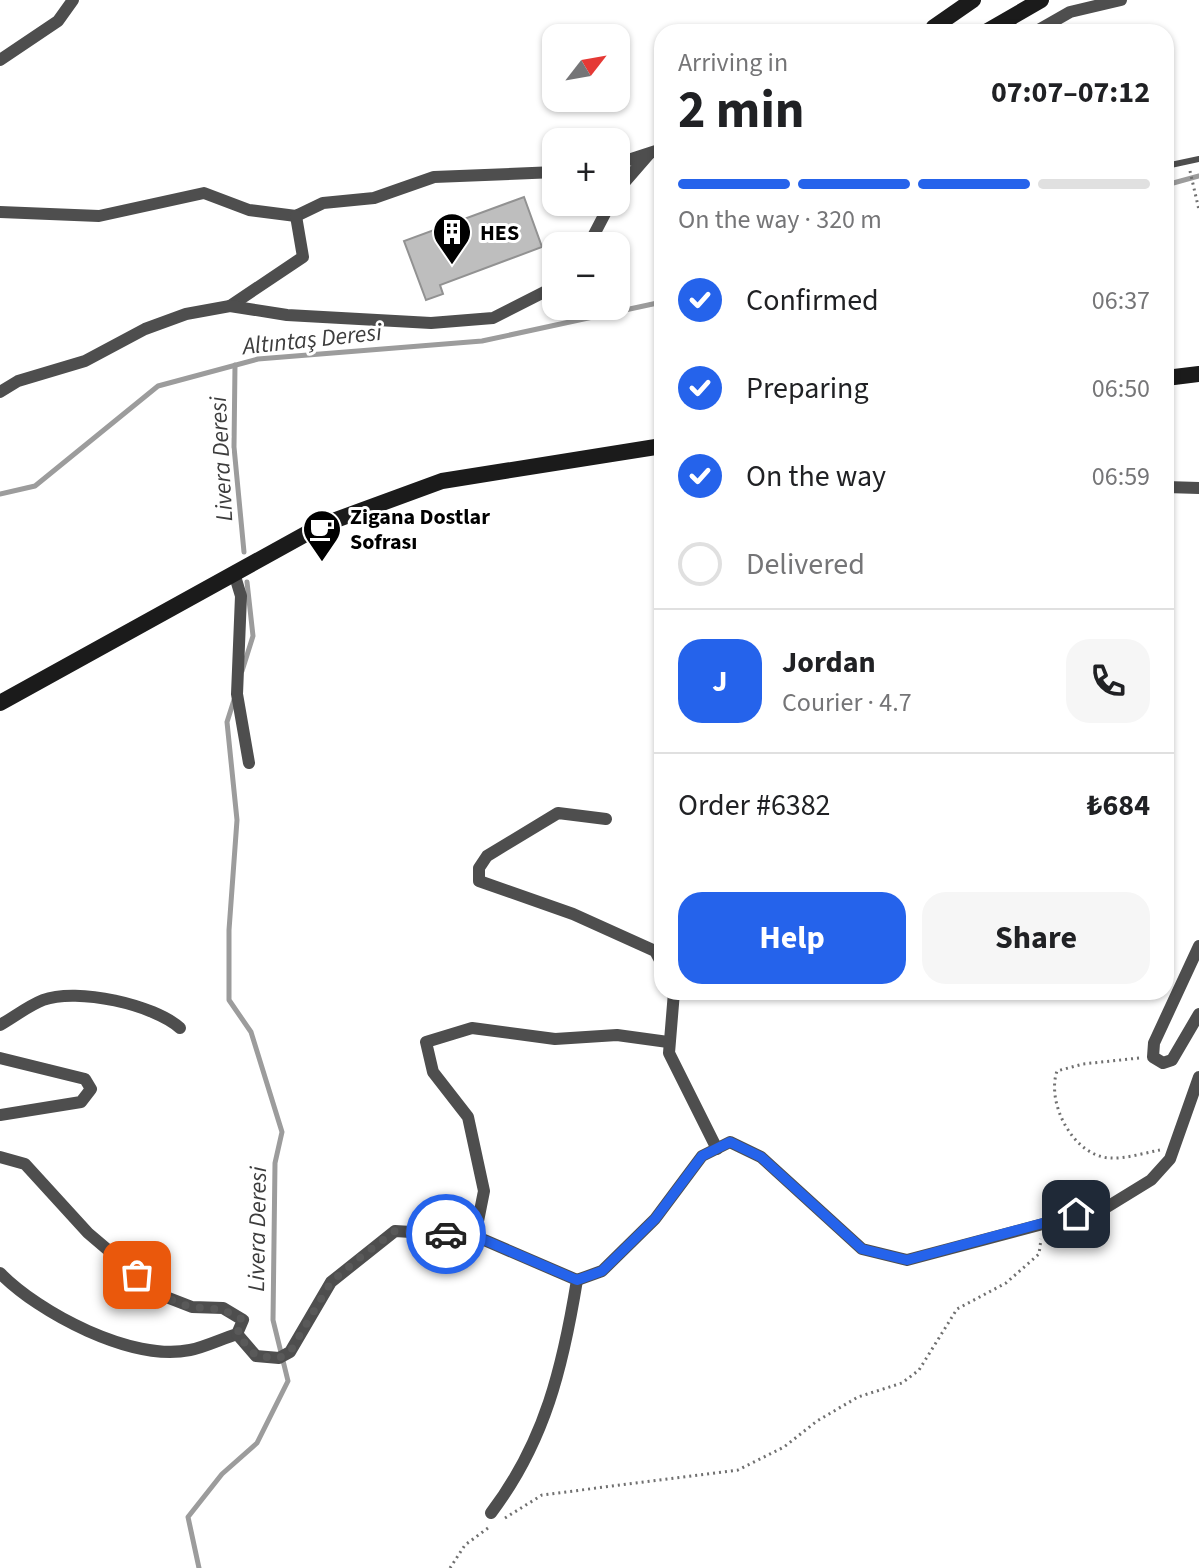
<!DOCTYPE html>
<meta charset="utf-8">
<style>
:root{--surface:#fff;--page:#f6f6f6;--text:#202124;--muted:#757577;--line:#e0e0e0;--accent:#2563eb}
body{margin:0;font-family:"Source Sans 3",sans-serif;background:var(--page);color:var(--text);height:100vh;display:flex;flex-direction:column;font-size:30px;white-space:nowrap}
*{box-sizing:border-box;margin:0}
p{font-size:26px;color:var(--muted)}
.icon{flex:none;width:44px;height:44px;fill:none;stroke:currentColor;stroke-width:2;stroke-linecap:round;stroke-linejoin:round}
.map{position:relative;flex:1;overflow:hidden}
.side{position:absolute;left:654px;top:24px;width:520px;height:976px;display:flex;flex-direction:column;background:var(--surface);border-radius:24px;box-shadow:0 2px 6px #0004}
.side>*{flex:none}
.needle{width:52px;rotate:59deg}
.fabs{position:absolute;left:542px;top:24px;display:grid;gap:16px}
.fabs a{display:grid;place-items:center;width:88px;height:88px;border-radius:16px;background:var(--surface);box-shadow:0 2px 6px #0004;font-size:40px}
.pin{position:absolute;display:grid;place-items:center;width:68px;height:68px;color:#fff;margin:-34px;border-radius:16px;box-shadow:0 4px 12px #0006}
.courier{position:absolute;display:grid;place-items:center;width:80px;height:80px;margin:-40px;border:6px solid #2563eb;border-radius:50%;background:#fff;color:#222;box-shadow:0 2px 10px #0007}
.overview em{font-style:normal;font-weight:700}
.overview div{display:flex;flex-direction:column-reverse}
.overview{display:flex;align-items:center;justify-content:space-between;height:136px;padding:0 24px}
h1{font-size:52px;font-weight:700;line-height:60px}
.bar{display:grid;grid-template-columns:repeat(4,1fr);gap:12px 8px;align-content:center;height:96px;padding:0 24px}
.bar i{height:10px;border-radius:6px;background:var(--line)}
.bar .on{background:var(--accent)}
.bar p{grid-column:span 4}
.line{display:flex;align-items:center;gap:20px;padding:0 24px;border-top:2px solid var(--line)}
.line div{flex:1}
.round{display:grid;place-items:center;flex:none;width:84px;height:84px;border-radius:24px;background:var(--page)}
ol{padding:0 24px;list-style:none}
li{display:flex;align-items:center;gap:24px;height:88px}
li p{margin-inline-start:auto}
li .icon{padding:8px;border-radius:50%;background:var(--accent);color:#fff;stroke-width:4}
li:last-child{color:var(--muted)}
li i{width:44px;height:44px;border:4px solid var(--line);border-radius:50%}
.primary-button{display:flex;gap:16px;margin-top:auto;padding:16px 24px}
.primary-button a{flex:1;height:92px;border-radius:24px;background:var(--accent);color:#fff;font-size:32px;font-weight:700;line-height:92px;text-align:center}
.primary-button a+a{background:var(--page);color:var(--text)}
.map>svg:first-child{display:block}
</style>
<div class="map">
<svg width="1199" height="1568" viewBox="0 0 1199 1568">
<rect width="100%" height="100%" fill="#fff"/>
<g fill="none" stroke-linecap="round" stroke-linejoin="round">
<g stroke="#9c9c9c" stroke-width="5">
<polyline points="1166,185 1199,176"/>
<polyline points="235,365 234,447 244,552"/>
<polyline points="0,494 35,486 158,386 258,359 482,341 662,302"/>
<polyline points="242,671 253,636 247,582"/>
<polyline points="199,1568 188,1517 222,1474 257,1443 288,1381 273,1320 275,1163 282,1132 251,1032 229,1000 229,930 237,820 227,722 234,700"/>
</g>
</g>
<polygon fill="#bebebe" stroke="#929292" stroke-width="2" points="524,197 542,247 440,285 443,294 426,300 404,241"/>
<g fill="none" stroke-linecap="round" stroke-linejoin="round">
<g stroke="#707070" stroke-width="3" stroke-dasharray="2 4" stroke-linecap="butt">
<polyline points="1190,171 1199,210"/>
<path d="M1139,1058L1083,1064L1057,1071C1046,1103 1073,1156 1110,1158C1125,1159 1144,1153 1160,1150"/>
<polyline points="505,1518 542,1495 738,1470 784,1447 817,1421 858,1397 902,1383 919,1370 957,1309 1006,1283 1039,1254 1041,1239"/>
<polyline points="450,1568 465,1545 488,1528"/>
</g>
<polyline stroke="#4e4e4e" stroke-width="6" points="1166,166 1199,159"/>
<g stroke="#4e4e4e" stroke-width="12">
<polyline points="1035,32 1070,12 1121,0"/>
<polyline points="0,60 58,21 73,0"/>
<polyline points="616,164 662,149"/>
<polyline points="616,192 649,154"/>
<polyline points="0,212 99,216 204,193 249,210 296,216 323,203 374,198 434,177 556,172"/>
<polyline points="588,246 611,202"/>
<polyline points="230,306 303,257 296,216"/>
<polyline points="0,392 18,381 85,361 145,329 186,314 230,306 287,315 431,323 493,318 556,286"/>
<polyline points="1166,487 1199,488"/>
<polyline points="234,573 241,596 237,694 249,763"/>
<polyline points="606,819 558,813 487,856 479,868 479,881 573,914 655,951 662,964"/>
<polyline points="1199,946 1154,1043 1153,1057 1163,1063 1172,1060 1199,1014"/>
<polyline points="674,992 669,1053 717,1149"/>
<path d="M0,1025C14,1017 28,1006 43,1000C77,987 155,1005 180,1028"/>
<polyline points="0,1058 85,1079 91,1089 81,1102 0,1115"/>
<path d="M0,1157L25,1164L88,1233L161,1295L192,1307L223,1308L243,1320L237,1334C221,1339 205,1347 190,1350C132,1362 39,1313 0,1273"/>
<polyline points="475,1236 484,1191 468,1117 433,1072 426,1042 472,1028 555,1039 617,1035 668,1042"/>
<polyline points="577,1280 602,1271 655,1219 702,1156 730,1142 761,1157 862,1249 907,1260 1107,1207 1151,1180 1170,1159 1199,1077"/>
<path d="M237,1334L256,1356L279,1358L290,1352L331,1282L395,1231L475,1236L577,1280C563,1366 545,1442 491,1513"/>
</g>
<g stroke="#1b1b1b" stroke-width="16">
<polyline points="935,32 934,27 973,0"/>
<polyline points="986,32 1041,0"/>
<polyline points="1166,378 1199,374"/>
<polyline points="0,703 322,525 442,481 662,446"/>
</g>
</g>
<g fill="none" stroke-linecap="round" stroke-linejoin="round">
<path stroke="#595959" stroke-width="8" stroke-dasharray="0 14.4" d="M137,1275C154,1289 170,1303 193,1307C216,1310 222,1307 243,1320L237,1334L256,1356L279,1358L290,1352L331,1282L363,1255L395,1231L446,1234"/>
<polyline stroke="#2563eb" stroke-width="10" points="446,1234 475,1236 577,1280 602,1271 655,1219 702,1156 730,1142 761,1157 862,1249 907,1260 1076,1214"/>
</g>
<defs>
<symbol id="building-pin" viewBox="-11 -11 22 30"><path d="M0 17L-7.5 6A9.5 9.5 0 1 1 7.5 6Z" fill="#000" stroke="#fff"/><path d="M-4-6H4V6H1V3H-1V6H-4ZM-2.5-4.3h1.7v1.8h-1.7ZM.8-4.3h1.7v1.8H.8ZM-2.5-1h1.7V.8h-1.7ZM.8-1h1.7V.8H.8Z" fill="#fff"/></symbol>
<symbol id="cafe-pin" viewBox="-11 -11 22 30"><path d="M0 17L-7.5 6A9.5 9.5 0 1 1 7.5 6Z" fill="#000" stroke="#fff"/><path d="M-5.5-4.5H6V0H3Q3 3.5 0 3.5H-2.5Q-5.5 3.5-5.5 0ZM3-3.2v2h1.7v-2ZM-6 4.5H4V6H-6Z" fill="#fff"/></symbol>
</defs>
<g fill-rule="evenodd">
<use href="#building-pin" x="430" y="210" width="44" height="60"/>
<use href="#cafe-pin" x="300" y="507" width="44" height="60"/>
</g>
<g text-anchor="middle" stroke-width="6" stroke-linejoin="round" paint-order="stroke">
<g font-size="22" font-weight="bold" fill="#000" stroke="#fff" text-anchor="start">
<text x="480" y="240">HES</text>
<text x="350" y="524">Zigana Dostlar<tspan x="350" dy="25">Sofrası</tspan></text>
</g>
<g font-size="24" font-style="italic" fill="#3d3d3d" stroke="#fff">
<text transform="translate(312 339) rotate(-6)" y="8">Altıntaş Deresi</text>
<text transform="translate(221 459) rotate(-93)" y="8">Livera Deresi</text>
<text transform="translate(257 1229) rotate(-89)" y="8">Livera Deresi</text>
</g>
</g>
</svg>
<div class="fabs">
<a><svg class="needle" viewBox="-14 -14 28 28"><path d="M0-13l5 13h-10z" fill="#e53935"/><path d="M0 13l5-13h-10z" fill="#757577"/></svg></a>
<a>+</a>
<a>−</a>
</div>
<div class="pin" style="left:137px;top:1275px;background:#ea580c"><svg class="icon" aria-label="bag" viewBox="0 0 24 24"><path d="M5 8h14l-1 12H6zM9 8a3 3 0 0 1 6 0"/></svg></div>
<div class="pin" style="left:1076px;top:1214px;background:#1f2937"><svg class="icon" aria-label="home" viewBox="0 0 24 24"><path d="M3 11l9-7 9 7M6 9v11h12V9"/></svg></div>
<div class="courier" style="left:446px;top:1234px"><svg class="icon" aria-label="car" viewBox="0 0 24 24"><path d="M5 17H2v-5l4-1 3-4h7l3 4 3 1v5h-3M9 17h6M6 11h13"/><circle cx="7" cy="17" r="2"/><circle cx="17" cy="17" r="2"/></svg></div>
<section class="side">
<div class="overview"><div><h1>2 min</h1><p>Arriving in</p></div><em>07:07–07:12</em></div>
<div class="bar"><i class="on"></i><i class="on"></i><i class="on"></i><i></i><p>On the way · 320 m</p></div>
<ol>
<li><svg class="icon" aria-label="check" viewBox="0 0 24 24"><path d="M5 12l5 5 9-10"/></svg>Confirmed<p>06:37</p></li>
<li><svg class="icon" aria-label="check" viewBox="0 0 24 24"><path d="M5 12l5 5 9-10"/></svg>Preparing<p>06:50</p></li>
<li><svg class="icon" aria-label="check" viewBox="0 0 24 24"><path d="M5 12l5 5 9-10"/></svg>On the way<p>06:59</p></li>
<li><i></i>Delivered</li>
</ol>
<div class="line" style="height:144px"><b class="round" style="background:var(--accent);color:#fff">J</b><div><b>Jordan</b><p>Courier · 4.7</p></div><a class="round"><svg class="icon" aria-label="phone" viewBox="0 0 24 24"><path d="M5 4h4l2 5-3 2q2 4 5 5l2-3 5 2v4C11 20 4 13 5 4z"/></svg></a></div>
<div class="line" style="height:104px"><div>Order #6382</div><b>₺684</b></div>
<div class="primary-button"><a>Help</a><a>Share</a></div>
</section>
</div>
